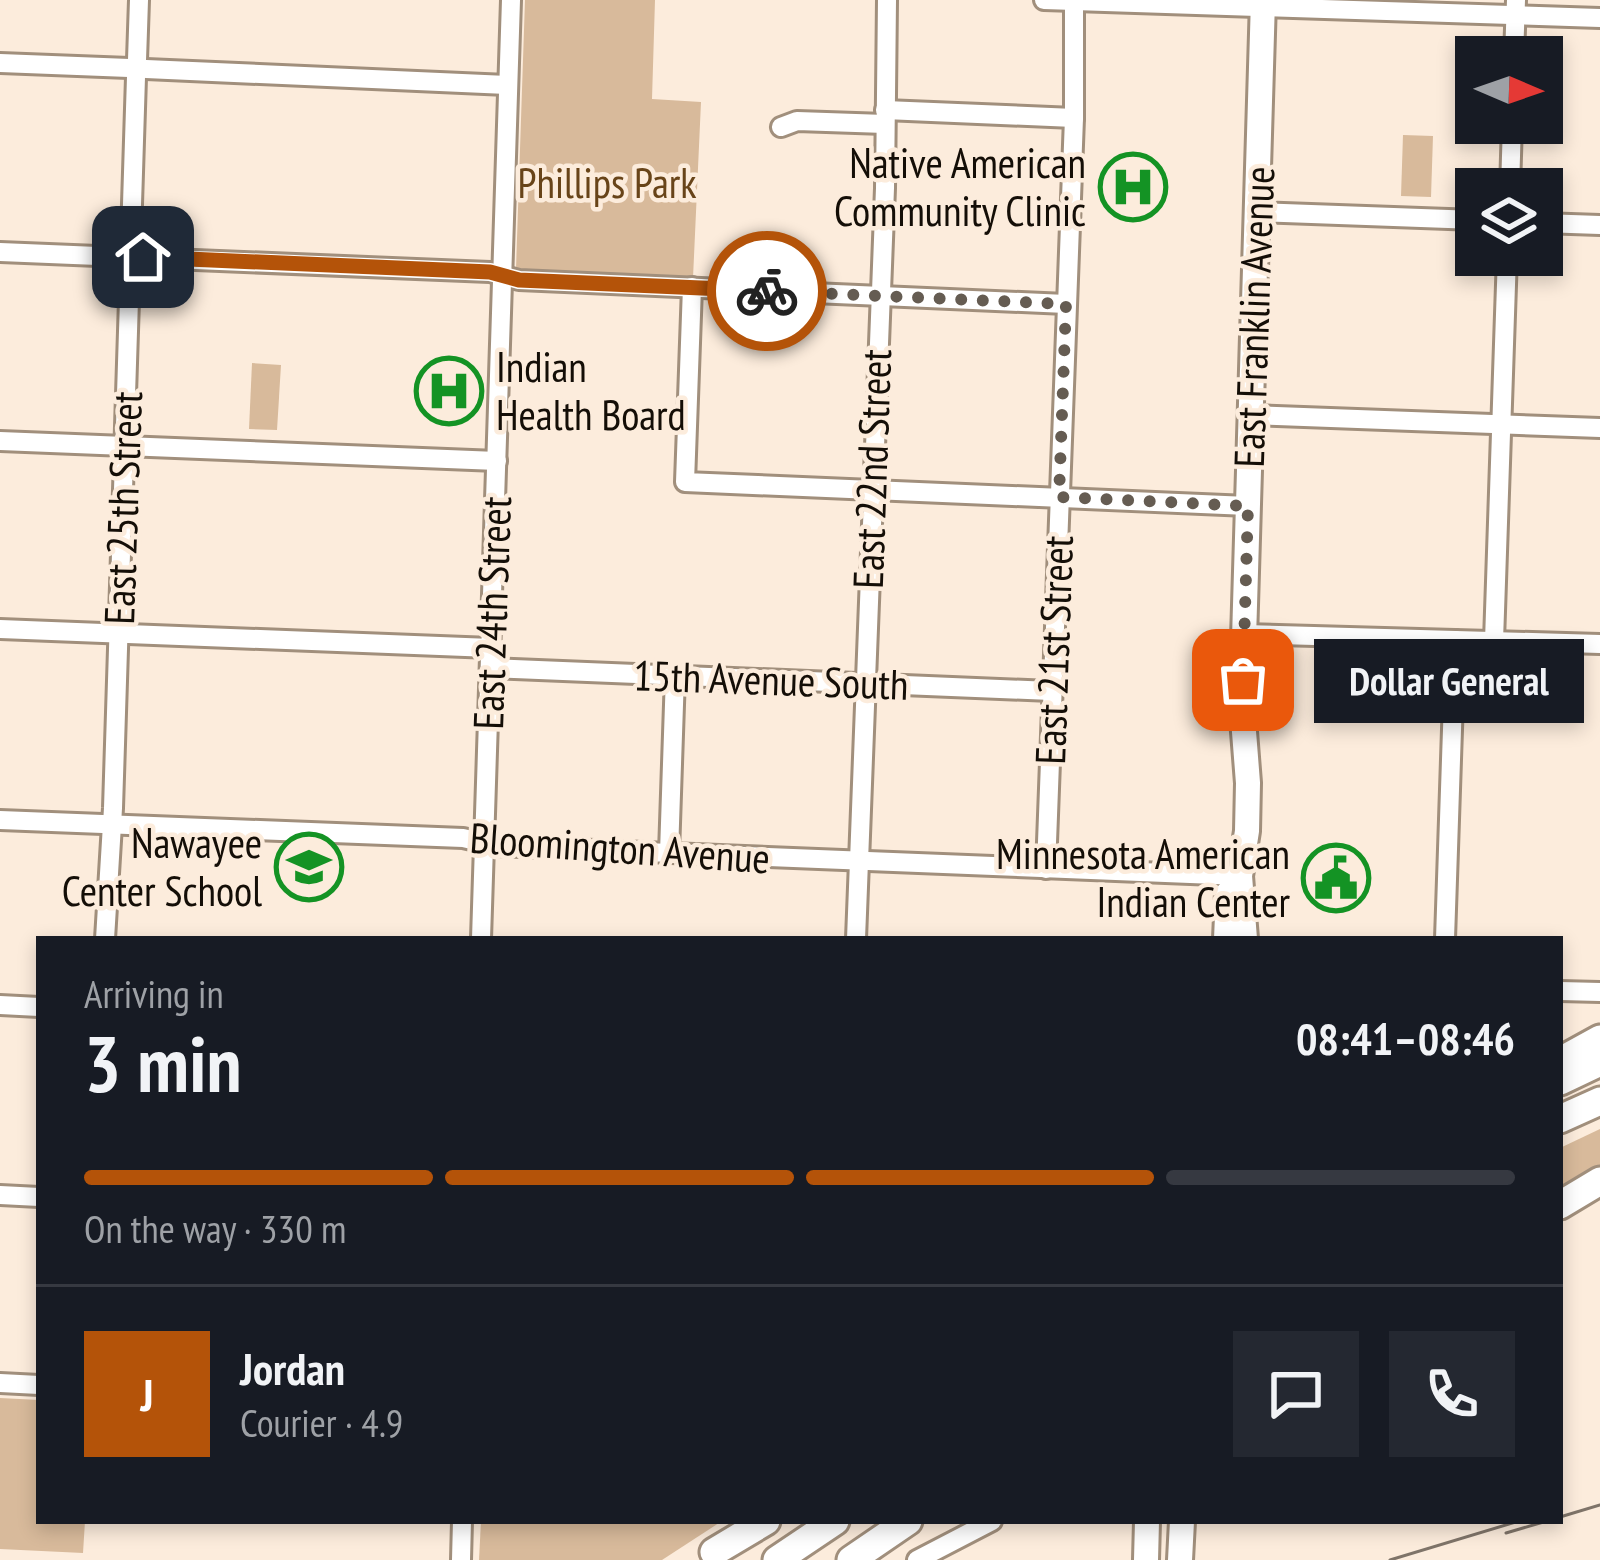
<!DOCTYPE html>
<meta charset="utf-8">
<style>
:root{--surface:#171b24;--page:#242831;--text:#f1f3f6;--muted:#9ea1a6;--line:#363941;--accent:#b45309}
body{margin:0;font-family:"PT Sans Narrow",sans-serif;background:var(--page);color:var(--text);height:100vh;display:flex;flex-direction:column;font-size:45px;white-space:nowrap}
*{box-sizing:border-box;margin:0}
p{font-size:39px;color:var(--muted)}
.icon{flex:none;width:66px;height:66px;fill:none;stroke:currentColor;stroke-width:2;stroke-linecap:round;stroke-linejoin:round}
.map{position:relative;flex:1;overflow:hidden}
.details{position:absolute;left:36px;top:936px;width:1527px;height:588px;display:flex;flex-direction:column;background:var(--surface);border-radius:0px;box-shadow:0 6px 18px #0003}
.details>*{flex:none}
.needle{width:78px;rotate:92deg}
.controls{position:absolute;left:1455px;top:36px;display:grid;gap:24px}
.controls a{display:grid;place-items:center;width:108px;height:108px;border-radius:0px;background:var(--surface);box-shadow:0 6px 18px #0003;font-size:60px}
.pin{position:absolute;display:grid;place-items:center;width:102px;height:102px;color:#fff;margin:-51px;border-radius:24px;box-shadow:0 6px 18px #0006}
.courier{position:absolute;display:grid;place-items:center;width:120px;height:120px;margin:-60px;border:9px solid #b45309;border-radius:50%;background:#fff;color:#222;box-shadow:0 3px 15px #0007}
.bubble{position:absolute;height:84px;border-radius:0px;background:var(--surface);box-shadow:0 6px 18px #0003;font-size:39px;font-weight:600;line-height:84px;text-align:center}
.head em{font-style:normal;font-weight:600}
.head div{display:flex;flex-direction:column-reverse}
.head{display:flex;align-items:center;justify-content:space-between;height:204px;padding:0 48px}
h1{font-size:78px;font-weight:600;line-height:90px}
.bar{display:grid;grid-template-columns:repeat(4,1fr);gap:18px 12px;align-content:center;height:144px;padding:0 48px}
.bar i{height:15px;border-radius:9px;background:var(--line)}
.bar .current{background:var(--accent)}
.bar p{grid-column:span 4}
.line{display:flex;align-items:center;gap:30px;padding:0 48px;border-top:3px solid var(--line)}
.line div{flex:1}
.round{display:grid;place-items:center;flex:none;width:126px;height:126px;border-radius:0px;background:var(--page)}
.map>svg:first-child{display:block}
</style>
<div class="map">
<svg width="1600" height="1560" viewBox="0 0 1600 1560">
<rect width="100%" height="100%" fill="#fcecdc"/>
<g fill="#d8ba9b">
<polygon points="525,0 655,0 652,99 701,102 693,278 516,269"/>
<polygon points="1403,135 1433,136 1431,197 1401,196"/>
<polygon points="252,363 281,365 277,430 249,429"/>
<polygon points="1600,1129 1600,1172 1560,1196 1560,1148"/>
<polygon points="0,1398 39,1400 39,1521 85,1521 83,1553 0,1549"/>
<polygon points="481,1521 722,1521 662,1560 479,1560"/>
</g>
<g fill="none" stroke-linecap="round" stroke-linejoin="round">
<defs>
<g id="minor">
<polyline points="1044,0 1600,18"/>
<polyline points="1514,57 1516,0"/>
<polyline points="137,60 139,0"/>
<polyline points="0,63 129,68"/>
<polyline points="146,69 507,85"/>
<polyline points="885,110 1074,118"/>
<polyline points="781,127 797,121 885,124"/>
<polyline points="1510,189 1512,123"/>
<polyline points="1257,212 1476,220"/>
<polyline points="1542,223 1600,225"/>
<polyline points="0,252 490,272 519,280 1066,304"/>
<polyline points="692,287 685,482 1248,506"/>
<polyline points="1251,415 1600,428"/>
<polyline points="0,441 497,461"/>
<polyline points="0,629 491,648"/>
<polyline points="1244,634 1600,644"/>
<polyline points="1494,641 1507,255"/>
<polyline points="491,668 1051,691"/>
<polyline points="0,820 463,838 498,846 1240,876"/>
<polyline points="669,853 675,675"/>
<polyline points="1046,869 1074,118 1074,0"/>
<polyline points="105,939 113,808 136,77"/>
<polyline points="481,939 511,0"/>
<polyline points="856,939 885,188 887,0"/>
<polyline points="1445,939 1455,640"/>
<polyline points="1560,991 1600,992"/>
<polyline points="0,1005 39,1007"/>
<polyline points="0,1195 39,1197"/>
<polyline points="0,1383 39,1385"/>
<polyline points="461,1560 462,1521"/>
<polyline points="917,1560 992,1521"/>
</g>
<g id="major">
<polyline points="1226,939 1228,893"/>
<polyline points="1245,939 1240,876 1247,831 1248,783 1242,706 1263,0"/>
<polyline points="1146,1560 1147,1521"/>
<polyline points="1180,1560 1182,1521"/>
</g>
<g id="highway">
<polyline points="1560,1061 1600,1039"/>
<polyline points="1560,1081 1600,1062"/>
<polyline points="1560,1119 1600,1101"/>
<polyline points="1560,1205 1600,1181"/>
<polyline points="714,1552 766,1521"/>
<polyline points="777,1560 835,1521"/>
<polyline points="851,1560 908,1521"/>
</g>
</defs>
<use href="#minor" stroke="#a18f7c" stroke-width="24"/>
<use href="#major" stroke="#a18f7c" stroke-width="30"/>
<use href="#highway" stroke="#a18f7c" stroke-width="33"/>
<use href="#minor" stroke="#fff" stroke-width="18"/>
<use href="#major" stroke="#fff" stroke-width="24"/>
<use href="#highway" stroke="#fff" stroke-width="27"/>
<g stroke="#7f7469" stroke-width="3">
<polyline points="1560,1517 1600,1505"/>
<polyline points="1506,1533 1547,1521"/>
<polyline points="1390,1560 1519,1521"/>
</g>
</g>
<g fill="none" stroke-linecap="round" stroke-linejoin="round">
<polyline stroke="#655c52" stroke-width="12" stroke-dasharray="0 21.6" points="767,291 1066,304 1059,497 1248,506 1243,680"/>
<polyline stroke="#b45309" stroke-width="15" points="143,257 490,272 519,280 767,291"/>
</g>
<defs>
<symbol id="hospital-ring" viewBox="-11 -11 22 22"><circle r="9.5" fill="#fcecdc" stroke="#149324" stroke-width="1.5"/><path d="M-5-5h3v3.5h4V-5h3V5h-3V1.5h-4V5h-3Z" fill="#149324"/></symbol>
<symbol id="school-ring" viewBox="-11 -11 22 22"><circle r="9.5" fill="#fcecdc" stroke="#149324" stroke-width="1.5"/><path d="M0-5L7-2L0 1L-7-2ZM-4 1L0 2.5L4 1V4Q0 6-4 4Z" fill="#149324"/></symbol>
<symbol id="civic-ring" viewBox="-11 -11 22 22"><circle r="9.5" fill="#fcecdc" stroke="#149324" stroke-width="1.5"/><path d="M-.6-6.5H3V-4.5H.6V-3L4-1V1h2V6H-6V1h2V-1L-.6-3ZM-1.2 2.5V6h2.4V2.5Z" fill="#149324"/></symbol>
</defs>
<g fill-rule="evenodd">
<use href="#hospital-ring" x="1095" y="149" width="76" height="76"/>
<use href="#hospital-ring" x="411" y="353" width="76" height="76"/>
<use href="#school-ring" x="271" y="829" width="76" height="76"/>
<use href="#civic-ring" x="1298" y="840" width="76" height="76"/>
</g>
<g text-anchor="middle" stroke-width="9" stroke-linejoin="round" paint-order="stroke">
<g font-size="42" fill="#140e07" stroke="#fcecdc" text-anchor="end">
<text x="1086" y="178">Native American<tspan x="1086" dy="48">Community Clinic</tspan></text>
<text x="496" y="382" text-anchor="start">Indian<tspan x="496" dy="48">Health Board</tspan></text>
<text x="262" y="858">Nawayee<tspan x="262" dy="48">Center School</tspan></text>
<text x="1290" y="869">Minnesota American<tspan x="1290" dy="48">Indian Center</tspan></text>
</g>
<g font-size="42" fill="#684419" stroke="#fcecdc">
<text x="607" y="198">Phillips Park</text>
</g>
<g font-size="42" fill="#140e07" stroke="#fcecdc">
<text transform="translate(1254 317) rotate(-88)" y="15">East Franklin Avenue</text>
<text transform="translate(872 469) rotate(-88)" y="15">East 22nd Street</text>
<text transform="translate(123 508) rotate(-88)" y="15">East 25th Street</text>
<text transform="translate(492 613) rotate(-88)" y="15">East 24th Street</text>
<text transform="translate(1054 650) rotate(-88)" y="15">East 21st Street</text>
<text transform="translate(771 680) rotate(2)" y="15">15th Avenue South</text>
<text transform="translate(620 848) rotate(4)" y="15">Bloomington Avenue</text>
</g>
</g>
</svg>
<div class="controls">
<a><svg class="needle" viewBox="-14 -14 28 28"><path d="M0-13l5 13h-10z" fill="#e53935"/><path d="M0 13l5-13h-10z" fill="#9ea1a6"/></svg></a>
<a><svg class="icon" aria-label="layers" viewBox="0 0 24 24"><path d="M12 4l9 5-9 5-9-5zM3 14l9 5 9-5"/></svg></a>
</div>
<div class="pin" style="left:1243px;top:680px;background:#ea580c"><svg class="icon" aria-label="bag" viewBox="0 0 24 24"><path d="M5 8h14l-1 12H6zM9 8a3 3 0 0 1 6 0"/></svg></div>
<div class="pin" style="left:143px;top:257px;background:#1f2937"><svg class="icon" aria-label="home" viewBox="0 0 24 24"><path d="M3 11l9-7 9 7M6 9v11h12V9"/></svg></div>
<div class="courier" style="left:767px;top:291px"><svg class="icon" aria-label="bike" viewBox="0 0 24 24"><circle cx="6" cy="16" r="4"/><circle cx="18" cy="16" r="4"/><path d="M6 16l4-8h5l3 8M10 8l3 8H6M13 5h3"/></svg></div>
<div class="bubble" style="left:1314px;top:639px;width:270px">Dollar General</div>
<section class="details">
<div class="head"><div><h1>3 min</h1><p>Arriving in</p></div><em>08:41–08:46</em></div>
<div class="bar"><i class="current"></i><i class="current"></i><i class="current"></i><i></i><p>On the way · 330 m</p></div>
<div class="line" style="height:216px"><b class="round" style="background:var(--accent);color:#fff">J</b><div><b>Jordan</b><p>Courier · 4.9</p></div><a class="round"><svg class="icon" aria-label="chat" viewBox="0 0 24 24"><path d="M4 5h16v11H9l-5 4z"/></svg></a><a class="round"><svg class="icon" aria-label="phone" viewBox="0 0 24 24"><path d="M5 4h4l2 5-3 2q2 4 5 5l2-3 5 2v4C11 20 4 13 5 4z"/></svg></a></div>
</section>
</div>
